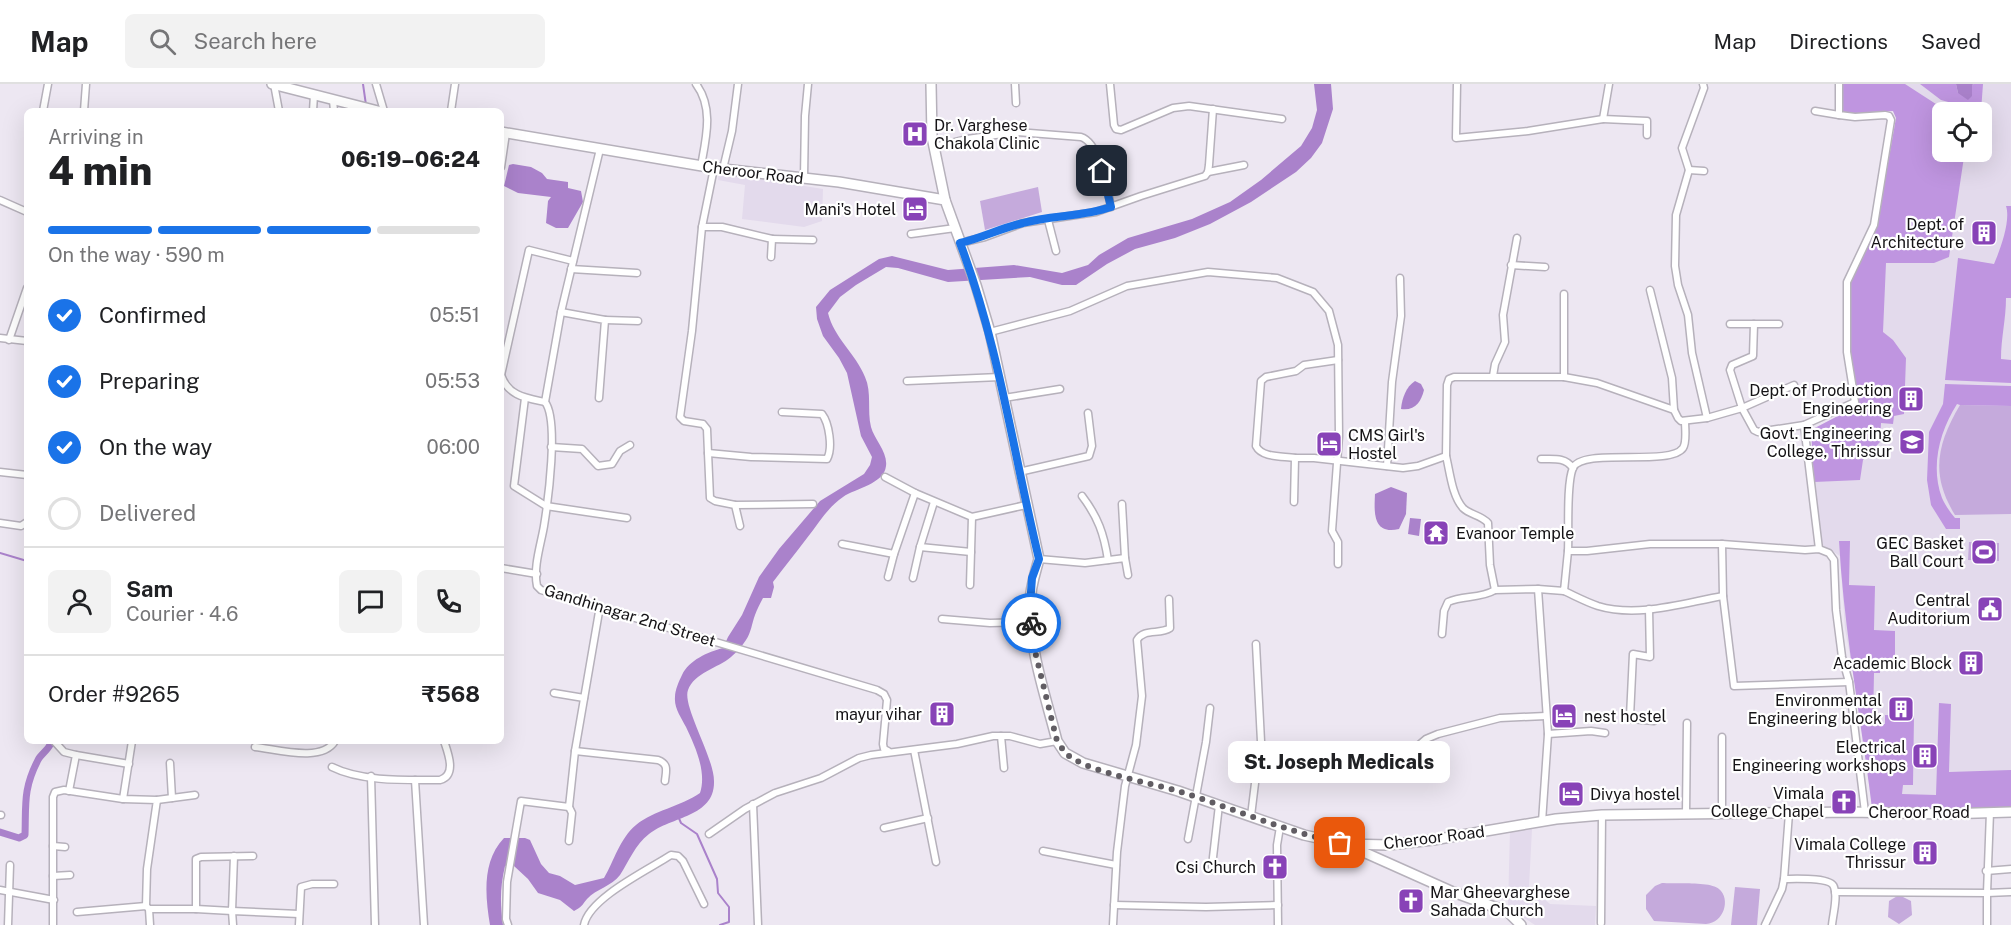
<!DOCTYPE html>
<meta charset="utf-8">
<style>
:root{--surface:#fff;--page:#f2f2f2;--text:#202124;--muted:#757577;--line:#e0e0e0;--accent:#1a73e8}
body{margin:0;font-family:"Public Sans",sans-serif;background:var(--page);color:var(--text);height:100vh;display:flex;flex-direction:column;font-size:22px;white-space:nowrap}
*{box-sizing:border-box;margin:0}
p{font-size:20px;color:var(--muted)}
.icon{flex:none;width:33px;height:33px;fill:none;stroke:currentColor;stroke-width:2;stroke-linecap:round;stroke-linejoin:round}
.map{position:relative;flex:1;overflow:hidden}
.sheet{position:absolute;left:24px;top:24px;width:480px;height:636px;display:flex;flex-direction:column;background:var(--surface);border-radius:9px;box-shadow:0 6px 24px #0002}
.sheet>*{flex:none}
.buttons{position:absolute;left:1932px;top:18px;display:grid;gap:12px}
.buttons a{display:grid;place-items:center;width:60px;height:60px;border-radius:9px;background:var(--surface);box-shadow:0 6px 24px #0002;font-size:30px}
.pin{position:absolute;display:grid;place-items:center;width:51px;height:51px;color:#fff;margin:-26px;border-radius:12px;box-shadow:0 3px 9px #0006}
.courier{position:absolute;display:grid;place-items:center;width:60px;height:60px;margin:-30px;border:4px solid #1a73e8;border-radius:50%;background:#fff;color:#222;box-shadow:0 2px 8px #0007}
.bubble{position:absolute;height:42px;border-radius:9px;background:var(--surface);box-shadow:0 6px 24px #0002;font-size:20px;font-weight:800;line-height:42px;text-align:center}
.headline em{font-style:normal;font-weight:800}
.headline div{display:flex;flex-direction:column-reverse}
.headline{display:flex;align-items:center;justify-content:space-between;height:102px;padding:0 24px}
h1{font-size:39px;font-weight:800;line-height:45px}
.bar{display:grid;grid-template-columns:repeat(4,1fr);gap:9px 6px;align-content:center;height:72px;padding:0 24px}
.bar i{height:8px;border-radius:4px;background:var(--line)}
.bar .current{background:var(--accent)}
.bar p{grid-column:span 4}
.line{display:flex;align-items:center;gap:15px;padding:0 24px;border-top:2px solid var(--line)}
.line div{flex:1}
.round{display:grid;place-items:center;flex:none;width:63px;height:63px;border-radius:9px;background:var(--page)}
ol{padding:0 24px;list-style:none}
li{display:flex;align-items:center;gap:18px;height:66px}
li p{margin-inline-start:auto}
li .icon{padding:6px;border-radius:50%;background:var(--accent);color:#fff;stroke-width:4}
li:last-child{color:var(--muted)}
li i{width:33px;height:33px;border:3px solid var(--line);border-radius:50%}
header{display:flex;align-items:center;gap:36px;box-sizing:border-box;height:84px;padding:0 30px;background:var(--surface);border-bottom:2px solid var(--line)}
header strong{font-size:28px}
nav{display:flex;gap:33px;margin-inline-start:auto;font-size:21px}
.search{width:420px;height:54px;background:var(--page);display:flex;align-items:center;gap:15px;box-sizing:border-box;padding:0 21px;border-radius:9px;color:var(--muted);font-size:22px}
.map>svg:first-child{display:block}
</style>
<header>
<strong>Map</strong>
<div class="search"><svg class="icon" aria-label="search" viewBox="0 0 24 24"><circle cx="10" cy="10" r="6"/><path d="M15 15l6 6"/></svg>Search here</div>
<nav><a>Map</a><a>Directions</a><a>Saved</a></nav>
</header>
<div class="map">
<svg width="2011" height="841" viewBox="0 0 2011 841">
<rect width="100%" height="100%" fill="#ede7f2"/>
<g fill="#e3daec" fill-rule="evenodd">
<path d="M1841,0H2011V724H1872L1859,619L1845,545L1840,472L1824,462L1819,455L1815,421L1814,369L1811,346L1859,321L1850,264L1849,199L1877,141L1896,34L1893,27L1846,30ZM1942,28H1982V68H1942Z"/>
<polygon points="719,88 823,105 822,137 804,143 742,135 745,101 718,96"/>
<polygon points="1532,745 1529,802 1550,820 1596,822 1595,841 1535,841 1508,823 1510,746"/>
</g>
<g fill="#c5aadc">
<polygon points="1038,103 1042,128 985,146 980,117"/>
<path d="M1960,321L2011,322V430L1955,431C1930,391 1937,360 1960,321Z"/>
<polygon points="1969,458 1999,459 1999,477 1968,476"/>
<path d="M1662,799C1675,800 1710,797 1719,805C1731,815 1724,839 1706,840L1654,837L1646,825V811L1655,802Z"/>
<polygon points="1735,803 1760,805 1757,841 1731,841"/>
<polygon points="1899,811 1911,817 1912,831 1899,840 1888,833 1889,817"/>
</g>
<g fill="#bf95e0">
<polygon points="1841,0 1905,0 1939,22 1962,28 1942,28 1942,68 1953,68 1952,69 1964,73 1949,173 1934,179 1886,179 1883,248 1893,256 1906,274 1904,330 1894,332 1893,340 1881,339 1880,358 1863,376 1860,396 1814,398 1811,346 1859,321 1850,264 1849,199 1877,141 1896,34 1893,27 1846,30 1841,27"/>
<polygon points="1920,0 1956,0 1958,9 1974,0 1983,0 1981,27 1941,16"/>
<path d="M2006,122H2011V214H2006C2006,235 2001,254 2001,275L2011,276V299L1945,296L1958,174L1994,180C2000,166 2011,137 2006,122Z"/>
<path d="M1945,300L2011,302V322L1960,321L1957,320C1940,347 1930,382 1942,414C1945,421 1950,428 1955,434H1960V445H1946L1931,421L1927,396L1929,348L1943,320Z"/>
<path d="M1839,457H1850L1849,501L1875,502L1874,546L1895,547V583L1880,582V589H1874L1873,640H1885V631L1914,632L1913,701H1903L1902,710L1936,711L1939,619L1951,620L1949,688L2011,686V724H1872C1861,635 1844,547 1839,457Z"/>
</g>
<g fill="#aa82cb">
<path d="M1314,0H1331L1333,25L1322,59L1311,74L1296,88L1251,118L1210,140L1175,154L1135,165L1107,180L1076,201H1062L1030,193L948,198L898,184L886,183L856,201L840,213L828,229C834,254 856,270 865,293C872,308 867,327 871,343C874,355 888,368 886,382C884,400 856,404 843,413C827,424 819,439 807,454C796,469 784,483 773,498L774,503L771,514H763C760,520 757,525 755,531C752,539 751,549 746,556C742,562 736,569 731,573C718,584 694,589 688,606C682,622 714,673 714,697C715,733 672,732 649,750C635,761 629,777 620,791C612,802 596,805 587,815C582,821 582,823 574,827L560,816L538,809L528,795L514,782H505C500,803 500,820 503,841H490C485,811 482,777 504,754H525L530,756L541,780L549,789L560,792L575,801L604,794C614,777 620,754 636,741C654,726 680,723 700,709C707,688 695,662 686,643C681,633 674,624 675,613C675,606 679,597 682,591C689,576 708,568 723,564L728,553L742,531L759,493L779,465L820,417L864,390L870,381L872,373L861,352L847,289L839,274L823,252L817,235L816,223L830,206L879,175L892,172L948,186L1014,181L1062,189L1088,181L1099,171L1128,154L1192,135L1230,118L1261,96L1301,62L1312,44L1317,26Z"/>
<polygon points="1956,0 1974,0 1972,1 1972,12 1968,16 1958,9"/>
<polygon points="513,80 531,83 542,89 547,95 568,98 568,104 581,107 583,118 568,144 556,144 546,139 548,117 551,113 518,109 504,102 509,81"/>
<path d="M1415,297L1421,300L1424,306C1421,318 1415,327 1401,325C1402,314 1406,303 1415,297Z"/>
<path d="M1391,403L1407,409L1406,430L1399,445C1373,451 1374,429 1375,410Z"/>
<polygon points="1410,434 1421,435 1419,452 1408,450"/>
</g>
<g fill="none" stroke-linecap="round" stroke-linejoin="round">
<g stroke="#aa82cb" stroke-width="2">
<polyline points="363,0 366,21"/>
<polyline points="0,469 27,477"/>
<polyline points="678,732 681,739 697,750 717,795 718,809 729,823 729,838 720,841"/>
</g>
<path stroke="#aa82cb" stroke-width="7" d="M0,748L19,754L25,751C26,720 23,705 38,676C41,670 47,667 50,661L49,657"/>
<defs>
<g id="street">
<polyline points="274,0 279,27"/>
<polyline points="376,0 384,27"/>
<path d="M696,0C714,24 706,54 701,82"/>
<polyline points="1015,0 1016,19"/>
<polyline points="1110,0 1114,41 1116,45 1121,46 1173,24 1189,22 1282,35"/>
<polyline points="1457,0 1456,54 1528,47 1603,35"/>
<polyline points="1609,0 1603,35 1647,37 1647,51"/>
<polyline points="333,16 334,27"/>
<polyline points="43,27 48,0"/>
<polyline points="84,27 86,0"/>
<polyline points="313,27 314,11"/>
<polyline points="451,27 455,0"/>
<polyline points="1815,27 1839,31"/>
<path d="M934,63L967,55L1017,48L1081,53C1100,59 1107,104 1111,123"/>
<path d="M600,65L561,228L545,318C559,336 548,417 544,442C541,460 533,483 537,502L541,506L877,606L884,610L887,616L883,660L884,665L888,667"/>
<polyline points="501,83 506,49"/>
<path d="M714,84L702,143L692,247L680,333L684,337L703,340L707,345L708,369L751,373L827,375C833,364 829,339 822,330L782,328"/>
<polyline points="723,85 732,47 738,0"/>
<polyline points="1689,86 1682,64 1704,4 1703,0"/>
<polyline points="1704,87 1689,86 1676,131 1675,182 1678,201 1688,231 1692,269 1707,334"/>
<polyline points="1208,88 1244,81"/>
<polyline points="804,94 805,32 808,0"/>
<polyline points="0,116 27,128"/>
<polyline points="1048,136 1056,167"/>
<polyline points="702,143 722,143 772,155 771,173"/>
<polyline points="911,150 955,144"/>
<polyline points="772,155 813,156"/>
<polyline points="960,159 985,153 1023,139 1096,128 1141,112 1205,92 1208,88 1209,81 1213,25"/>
<polyline points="1511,181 1545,183"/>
<polyline points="571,185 637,189"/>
<polyline points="1650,206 1672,294 1674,326"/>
<polyline points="561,228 605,236 599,314"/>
<polyline points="605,236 638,237"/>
<polyline points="1730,240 1779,240"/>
<polyline points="1754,240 1753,272 1732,281 1730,286 1742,324 1794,301"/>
<polyline points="990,248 1070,227 1127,202 1208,188 1277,194 1313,208 1329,227 1338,261 1339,352 1332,447 1338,458 1338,480"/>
<polyline points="0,254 27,257"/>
<polyline points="9,256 27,204"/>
<polyline points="501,291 529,166 573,177"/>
<path d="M501,291C508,312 526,314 545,318"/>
<polyline points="1493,292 1495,280 1505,258 1503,231 1517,154"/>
<polyline points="1564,293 1564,210"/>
<polyline points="907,297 1000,293"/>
<polyline points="525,314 514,402 546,422 627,434"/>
<polyline points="1004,314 1060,305"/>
<polyline points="551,363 582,365 598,382 612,380 620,367 630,361"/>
<polyline points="708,369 710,414 715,417 735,421 740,442"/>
<polyline points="1446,372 1447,301 1449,295 1454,293 1564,293 1597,299 1674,326 1678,334 1681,337 1707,334 1742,324 1754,346 1758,348 1804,341"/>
<path d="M1295,374H1314L1403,384L1418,382L1446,372C1450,388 1452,412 1463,424C1470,431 1481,431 1488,439L1490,481L1495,506L1538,505L1548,650L1542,738"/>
<path d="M1541,375C1554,375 1565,373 1573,384"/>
<polyline points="1387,382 1392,298 1401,232 1400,194"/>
<polyline points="0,388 27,391"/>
<polyline points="1019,388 1089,372 1092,362 1088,329"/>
<polyline points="885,393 915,409"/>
<path d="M1082,412C1098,433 1104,450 1108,476"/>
<path d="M1294,418L1295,374C1282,372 1262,374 1256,362L1261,297L1266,293L1296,287L1304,281L1338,276"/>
<polyline points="1122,420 1125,474"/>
<polyline points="735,421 813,420"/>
<polyline points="0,439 21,442 27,438"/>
<polyline points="842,460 894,470 915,409 972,433 1026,421"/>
<polyline points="1722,460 1723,512 1734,602 1849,598"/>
<polyline points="920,463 971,468"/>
<polyline points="1819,465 1804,341 1855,318 1847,268 1847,198 1874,141 1891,36 1889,32 1885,31 1855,33 1839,31 1839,0"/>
<path d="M1568,467C1569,448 1566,399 1573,384C1582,363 1670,383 1683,364C1687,358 1685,345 1685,337"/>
<polyline points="1039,475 1085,479 1125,474 1128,491"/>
<polyline points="501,484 537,490"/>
<polyline points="888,493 894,470"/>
<polyline points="913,494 920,463 934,418"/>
<polyline points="970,501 972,433"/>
<polyline points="1538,505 1564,507 1568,467 1587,467 1650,460 1722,460 1805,466 1819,465 1829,469 1834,476 1836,526 1842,573 1849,598 1865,728"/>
<path d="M1564,507C1575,512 1586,518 1598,522C1638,534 1683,519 1723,512"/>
<polyline points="1649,525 1650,573 1633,570 1630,633 1631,635 1654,637"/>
<polyline points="942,535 990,539 1031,538"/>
<path d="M1442,550L1444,527L1448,518C1463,511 1480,515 1495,506"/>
<polyline points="554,609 584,614"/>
<polyline points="1548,650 1591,647 1605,649"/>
<polyline points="1001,652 1004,684"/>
<polyline points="1722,653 1722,729"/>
<polyline points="54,657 64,668 76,671 69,707"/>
<polyline points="132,657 123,715 157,716 147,785 146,822"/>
<path d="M255,663C276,665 322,679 335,657"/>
<polyline points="914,666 936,778"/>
<path d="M575,667L658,676C669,680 666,687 665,697"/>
<polyline points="76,671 129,680"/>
<polyline points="1262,677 1328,687 1362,688 1391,685 1426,655 1438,650 1500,634 1546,632"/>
<polyline points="170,679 172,714"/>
<path d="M332,683C362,698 407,696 440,696C457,691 448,669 444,657"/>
<polyline points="371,692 375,841"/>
<polyline points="415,696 424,841"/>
<polyline points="157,716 195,711"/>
<polyline points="753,720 758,841"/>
<polyline points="1990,728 1987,809 2011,808"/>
<path d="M1789,729L1784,795C1795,795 1831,793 1834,803C1838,813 1833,830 1832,841"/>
<polyline points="1686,730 1687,639"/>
<polyline points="0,731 1,731"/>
<polyline points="1251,732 1256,691 1262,677 1256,560"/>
<polyline points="884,744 928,734"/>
<polyline points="709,750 745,725 775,709 821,694 859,674 871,671 957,660 993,652 1010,652 1040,660 1057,657"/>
<polyline points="1188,755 1206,658 1210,624"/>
<polyline points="569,757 572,729 569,723"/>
<polyline points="53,762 65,763"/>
<polyline points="1043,767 1116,781"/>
<polyline points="1212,782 1219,721"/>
<polyline points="1986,787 2011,785"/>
<polyline points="53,792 70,791"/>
<polyline points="0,806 54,816"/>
<polyline points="1835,808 1987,809 1987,841"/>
<polyline points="1114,821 1206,823 1278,821"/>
<polyline points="149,825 150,841"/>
<polyline points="196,825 196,775 201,773 253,772"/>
<polyline points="77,828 146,822 149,825 196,825 232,827 234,772"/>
<polyline points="1601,839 1602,731"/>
<polyline points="8,841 10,781"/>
<polyline points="53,841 53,713 55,708 64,706 123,715"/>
<polyline points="233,841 232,827 299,830"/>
<polyline points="299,841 301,803 312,800 334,800"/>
<polyline points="508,841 506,835 507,798 521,717 569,723 575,667 600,522"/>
<path d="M584,841C589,814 648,786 671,771L678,772L683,777L704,820"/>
<path d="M1113,841L1117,768L1125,702L1136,661L1142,612L1137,556C1144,544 1160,551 1170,544L1169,515"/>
<polyline points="1278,841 1277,761 1280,743"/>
<polyline points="1765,841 1782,805 1784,795"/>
</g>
<g id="secondary">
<polyline points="272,0 378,27"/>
<polyline points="931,0 932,53 945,116"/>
<path d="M501,48L714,84L839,98L945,116L976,201L990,248L1039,475C1035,490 1030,504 1030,520C1029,566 1046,613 1057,657L1065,669L1083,679L1178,707L1304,751L1345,760L1388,761L1433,756L1556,735L1602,731L1851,728L1944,730L2011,728"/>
<polyline points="1350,762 1453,808 1508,828 1521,841"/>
</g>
</defs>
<use href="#street" stroke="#b6b1bb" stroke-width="9"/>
<use href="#secondary" stroke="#b6b1bb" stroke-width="12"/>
<use href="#street" stroke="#fff" stroke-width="6"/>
<use href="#secondary" stroke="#fff" stroke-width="9"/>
</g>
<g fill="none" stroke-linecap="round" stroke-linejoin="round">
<path stroke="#615d63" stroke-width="6" stroke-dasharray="0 10.8" d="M1031,539L1033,559L1057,657C1062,664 1065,670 1072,674C1098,690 1147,698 1178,707C1232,724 1284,747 1340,759"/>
<path stroke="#1a73e8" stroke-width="8" d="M1031,539L1030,521L1032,494L1039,475C1013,368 999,262 960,159C982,154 1001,144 1023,139C1052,131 1082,133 1111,123L1102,87"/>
</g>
<defs>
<symbol id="hospital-square" viewBox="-11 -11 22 22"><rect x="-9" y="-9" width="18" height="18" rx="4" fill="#8843b7" stroke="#fff"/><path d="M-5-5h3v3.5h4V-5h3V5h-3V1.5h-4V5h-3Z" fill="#fff"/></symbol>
<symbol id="hotel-square" viewBox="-11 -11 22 22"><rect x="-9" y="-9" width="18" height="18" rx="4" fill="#8843b7" stroke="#fff"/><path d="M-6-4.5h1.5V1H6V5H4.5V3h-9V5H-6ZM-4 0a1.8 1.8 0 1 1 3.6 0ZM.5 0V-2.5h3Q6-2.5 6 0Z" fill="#fff"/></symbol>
<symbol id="building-square" viewBox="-11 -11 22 22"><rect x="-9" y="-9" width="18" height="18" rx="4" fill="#8843b7" stroke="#fff"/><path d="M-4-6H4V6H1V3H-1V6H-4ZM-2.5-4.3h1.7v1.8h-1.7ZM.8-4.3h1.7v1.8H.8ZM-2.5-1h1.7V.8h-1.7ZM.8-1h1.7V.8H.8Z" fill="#fff"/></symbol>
<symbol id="university-square" viewBox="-11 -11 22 22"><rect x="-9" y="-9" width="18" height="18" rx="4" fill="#8843b7" stroke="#fff"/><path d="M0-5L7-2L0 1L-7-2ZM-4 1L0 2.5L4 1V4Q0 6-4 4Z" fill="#fff"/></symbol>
<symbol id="temple-square" viewBox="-11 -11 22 22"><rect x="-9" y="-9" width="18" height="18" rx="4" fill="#8843b7" stroke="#fff"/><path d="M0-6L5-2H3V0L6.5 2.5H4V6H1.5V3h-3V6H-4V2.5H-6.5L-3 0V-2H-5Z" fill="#fff"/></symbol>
<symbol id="stadium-square" viewBox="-11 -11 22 22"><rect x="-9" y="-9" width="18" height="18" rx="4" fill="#8843b7" stroke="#fff"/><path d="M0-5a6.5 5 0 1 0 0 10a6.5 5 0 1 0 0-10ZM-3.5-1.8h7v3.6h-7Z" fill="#fff"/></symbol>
<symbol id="civic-square" viewBox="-11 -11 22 22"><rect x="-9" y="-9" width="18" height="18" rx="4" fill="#8843b7" stroke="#fff"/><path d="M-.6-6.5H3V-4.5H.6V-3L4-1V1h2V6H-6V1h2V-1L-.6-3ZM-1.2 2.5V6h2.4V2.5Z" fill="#fff"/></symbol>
<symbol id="church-square" viewBox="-11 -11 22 22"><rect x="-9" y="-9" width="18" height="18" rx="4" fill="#8843b7" stroke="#fff"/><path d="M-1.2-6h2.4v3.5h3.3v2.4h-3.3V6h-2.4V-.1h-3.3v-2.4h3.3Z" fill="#fff"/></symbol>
</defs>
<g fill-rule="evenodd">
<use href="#hospital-square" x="900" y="35" width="30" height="30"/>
<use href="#hotel-square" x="900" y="110" width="30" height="30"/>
<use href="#building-square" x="1969" y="134" width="30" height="30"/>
<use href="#building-square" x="1896" y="300" width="30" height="30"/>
<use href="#university-square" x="1897" y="343" width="30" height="30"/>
<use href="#hotel-square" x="1314" y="345" width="30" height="30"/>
<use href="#temple-square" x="1421" y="434" width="30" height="30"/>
<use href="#stadium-square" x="1969" y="453" width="30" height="30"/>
<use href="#civic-square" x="1975" y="510" width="30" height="30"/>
<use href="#building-square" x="1956" y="564" width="30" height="30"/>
<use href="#building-square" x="1886" y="610" width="30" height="30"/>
<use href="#building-square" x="927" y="615" width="30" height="30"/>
<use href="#hotel-square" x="1549" y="617" width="30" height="30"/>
<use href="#building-square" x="1910" y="657" width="30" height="30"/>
<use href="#hotel-square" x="1556" y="695" width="30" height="30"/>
<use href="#church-square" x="1829" y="703" width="30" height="30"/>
<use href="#building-square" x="1910" y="754" width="30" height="30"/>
<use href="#church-square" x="1260" y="768" width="30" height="30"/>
<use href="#church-square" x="1396" y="802" width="30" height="30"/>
</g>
<g text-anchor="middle" stroke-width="4.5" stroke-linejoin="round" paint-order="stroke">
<g font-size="16" fill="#151316" stroke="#fff" text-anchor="end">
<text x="934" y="47" text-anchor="start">Dr. Varghese<tspan x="934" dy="18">Chakola Clinic</tspan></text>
<text x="896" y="131">Mani's Hotel</text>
<text x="1964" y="146">Dept. of<tspan x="1964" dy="18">Architecture</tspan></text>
<text x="1892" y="312">Dept. of Production<tspan x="1892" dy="18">Engineering</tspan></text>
<text x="1892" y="355">Govt. Engineering<tspan x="1892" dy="18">College, Thrissur</tspan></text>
<text x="1348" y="357" text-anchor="start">CMS Girl's<tspan x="1348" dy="18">Hostel</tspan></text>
<text x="1456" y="455" text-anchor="start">Evanoor Temple</text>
<text x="1964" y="465">GEC Basket<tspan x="1964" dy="18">Ball Court</tspan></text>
<text x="1970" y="522">Central<tspan x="1970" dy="18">Auditorium</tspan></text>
<text x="1952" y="585">Academic Block</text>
<text x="1882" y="622">Environmental<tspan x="1882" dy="18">Engineering block</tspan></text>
<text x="922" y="636">mayur vihar</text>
<text x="1584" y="638" text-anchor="start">nest hostel</text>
<text x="1906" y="669">Electrical<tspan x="1906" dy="18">Engineering workshops</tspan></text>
<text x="1824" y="715">Vimala<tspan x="1824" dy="18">College Chapel</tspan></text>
<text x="1590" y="716" text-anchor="start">Divya hostel</text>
<text x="1906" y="766">Vimala College<tspan x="1906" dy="18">Thrissur</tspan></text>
<text x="1256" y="789">Csi Church</text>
<text x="1430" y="814" text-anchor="start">Mar Gheevarghese<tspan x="1430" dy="18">Sahada Church</tspan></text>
</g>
<g font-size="16" fill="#151316" stroke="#fff">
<text transform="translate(753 88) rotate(7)" y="6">Cheroor Road</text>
<text transform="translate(630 531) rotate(17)" y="6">Gandhinagar 2nd Street</text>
<text x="1919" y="734">Cheroor Road</text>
<text transform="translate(1434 753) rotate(-7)" y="6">Cheroor Road</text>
</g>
</g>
</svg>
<div class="buttons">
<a><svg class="icon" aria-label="locate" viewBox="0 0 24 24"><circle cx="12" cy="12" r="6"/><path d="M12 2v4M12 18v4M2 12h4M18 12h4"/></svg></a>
</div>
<div class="pin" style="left:1340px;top:759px;background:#ea580c"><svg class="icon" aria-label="bag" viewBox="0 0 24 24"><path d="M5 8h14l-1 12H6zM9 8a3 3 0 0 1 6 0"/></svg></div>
<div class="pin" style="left:1102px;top:87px;background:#1f2937"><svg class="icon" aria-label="home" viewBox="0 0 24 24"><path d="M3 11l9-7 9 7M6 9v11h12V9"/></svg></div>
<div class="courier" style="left:1031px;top:539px"><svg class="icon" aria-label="bike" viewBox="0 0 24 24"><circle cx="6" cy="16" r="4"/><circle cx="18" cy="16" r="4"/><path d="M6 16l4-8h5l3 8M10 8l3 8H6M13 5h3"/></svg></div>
<div class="bubble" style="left:1228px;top:657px;width:222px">St. Joseph Medicals</div>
<section class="sheet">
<div class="headline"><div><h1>4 min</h1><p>Arriving in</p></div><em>06:19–06:24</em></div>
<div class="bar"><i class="current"></i><i class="current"></i><i class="current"></i><i></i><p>On the way · 590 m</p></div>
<ol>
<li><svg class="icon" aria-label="check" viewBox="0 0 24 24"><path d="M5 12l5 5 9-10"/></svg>Confirmed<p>05:51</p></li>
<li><svg class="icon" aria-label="check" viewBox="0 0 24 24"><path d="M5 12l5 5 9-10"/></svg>Preparing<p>05:53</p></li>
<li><svg class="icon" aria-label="check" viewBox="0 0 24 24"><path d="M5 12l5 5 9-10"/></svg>On the way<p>06:00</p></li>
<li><i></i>Delivered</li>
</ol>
<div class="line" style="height:108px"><a class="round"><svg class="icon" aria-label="person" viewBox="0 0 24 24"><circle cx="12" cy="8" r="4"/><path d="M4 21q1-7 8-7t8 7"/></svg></a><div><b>Sam</b><p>Courier · 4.6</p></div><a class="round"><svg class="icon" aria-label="chat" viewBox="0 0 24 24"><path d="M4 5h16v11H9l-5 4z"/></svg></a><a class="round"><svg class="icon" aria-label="phone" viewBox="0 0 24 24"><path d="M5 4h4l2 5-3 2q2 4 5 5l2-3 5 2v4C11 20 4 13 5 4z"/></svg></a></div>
<div class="line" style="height:78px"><div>Order #9265</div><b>₹568</b></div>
</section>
</div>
